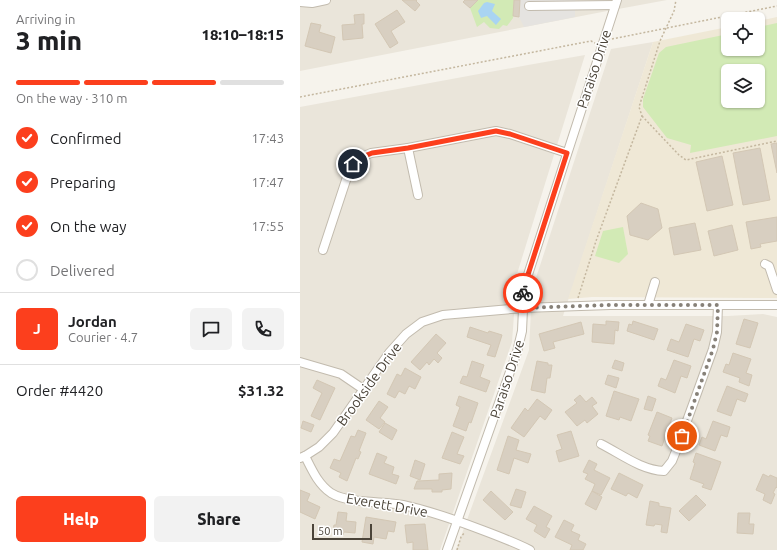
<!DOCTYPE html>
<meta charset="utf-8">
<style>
:root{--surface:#fff;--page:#f2f2f2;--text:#202124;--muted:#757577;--line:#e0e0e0;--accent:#fc3f1d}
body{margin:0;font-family:Ubuntu,sans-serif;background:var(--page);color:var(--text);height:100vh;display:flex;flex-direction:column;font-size:15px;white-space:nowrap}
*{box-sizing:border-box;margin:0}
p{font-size:13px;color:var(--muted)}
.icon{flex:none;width:22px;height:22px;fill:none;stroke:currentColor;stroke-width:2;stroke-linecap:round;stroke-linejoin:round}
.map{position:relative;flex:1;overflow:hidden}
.sheet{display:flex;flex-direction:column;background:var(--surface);width:300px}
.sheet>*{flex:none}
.controls{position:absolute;left:421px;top:12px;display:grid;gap:8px}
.controls a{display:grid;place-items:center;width:44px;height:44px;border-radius:6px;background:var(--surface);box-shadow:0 1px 3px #0004;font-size:20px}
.scale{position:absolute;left:12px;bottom:10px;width:60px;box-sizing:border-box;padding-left:4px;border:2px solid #4b4439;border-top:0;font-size:11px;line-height:14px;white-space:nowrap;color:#4b4439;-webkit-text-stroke:3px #fff;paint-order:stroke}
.pin{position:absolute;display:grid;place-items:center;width:34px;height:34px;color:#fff;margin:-17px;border:2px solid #fff;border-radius:50%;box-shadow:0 1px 4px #0007}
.courier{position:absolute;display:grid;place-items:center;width:40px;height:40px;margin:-20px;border:3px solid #fc3f1d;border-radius:50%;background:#fff;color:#222;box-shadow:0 1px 5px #0007}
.overview em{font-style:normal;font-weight:800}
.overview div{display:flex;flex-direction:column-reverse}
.overview{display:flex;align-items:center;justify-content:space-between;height:68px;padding:0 16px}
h1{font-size:26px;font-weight:800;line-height:30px}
.bar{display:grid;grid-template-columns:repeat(4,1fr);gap:6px 4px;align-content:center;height:48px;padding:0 16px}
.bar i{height:5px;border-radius:3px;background:var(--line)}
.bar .selected{background:var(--accent)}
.bar p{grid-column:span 4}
.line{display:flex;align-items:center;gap:10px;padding:0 16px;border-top:1px solid var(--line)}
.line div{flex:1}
.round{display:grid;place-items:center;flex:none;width:42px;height:42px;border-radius:6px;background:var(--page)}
ol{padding:0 16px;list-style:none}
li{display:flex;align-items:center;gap:12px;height:44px}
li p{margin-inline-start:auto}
li .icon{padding:4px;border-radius:50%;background:var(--accent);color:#fff;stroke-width:4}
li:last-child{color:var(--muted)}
li i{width:22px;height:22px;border:2px solid var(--line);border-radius:50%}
.button{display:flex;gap:8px;margin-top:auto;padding:8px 16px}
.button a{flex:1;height:46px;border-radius:6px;background:var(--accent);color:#fff;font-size:16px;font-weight:800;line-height:46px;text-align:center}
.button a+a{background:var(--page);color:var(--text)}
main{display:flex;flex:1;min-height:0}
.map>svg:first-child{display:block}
</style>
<main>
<section class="sheet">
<div class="overview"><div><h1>3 min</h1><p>Arriving in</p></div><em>18:10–18:15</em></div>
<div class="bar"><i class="selected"></i><i class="selected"></i><i class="selected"></i><i></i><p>On the way · 310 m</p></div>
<ol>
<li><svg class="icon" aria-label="check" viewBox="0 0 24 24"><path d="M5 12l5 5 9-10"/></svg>Confirmed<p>17:43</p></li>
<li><svg class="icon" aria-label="check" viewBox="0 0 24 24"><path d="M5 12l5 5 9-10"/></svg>Preparing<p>17:47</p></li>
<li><svg class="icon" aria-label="check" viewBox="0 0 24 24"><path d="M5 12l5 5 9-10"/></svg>On the way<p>17:55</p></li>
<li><i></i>Delivered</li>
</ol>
<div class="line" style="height:72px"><b class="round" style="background:var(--accent);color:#fff">J</b><div><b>Jordan</b><p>Courier · 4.7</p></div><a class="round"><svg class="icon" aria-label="chat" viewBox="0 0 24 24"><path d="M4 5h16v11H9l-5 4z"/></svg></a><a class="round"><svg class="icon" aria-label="phone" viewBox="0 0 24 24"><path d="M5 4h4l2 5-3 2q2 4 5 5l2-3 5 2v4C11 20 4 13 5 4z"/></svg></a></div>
<div class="line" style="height:52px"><div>Order #4420</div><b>$31.32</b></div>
<div class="button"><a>Help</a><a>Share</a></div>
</section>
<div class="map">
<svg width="477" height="550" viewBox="0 0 477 550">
<rect width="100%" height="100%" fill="#f6f3ec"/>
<g fill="#eae5da">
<polygon points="0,0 367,0 302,12 0,71"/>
<polygon points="353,42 263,316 428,316 463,314 477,317 477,550 156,550 229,350 232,290 311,49"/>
<polygon points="285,55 217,274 212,342 140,550 0,550 0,107 228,65"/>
</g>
<path fill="#efe8d6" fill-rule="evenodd" d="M477,17V298L292,297L268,299L353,42L428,27V49H458V21ZM428,71H458V101H428Z"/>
<g fill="#d2eab5" fill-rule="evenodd">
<polygon points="178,0 214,0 213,18 207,26 203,25 199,29 190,28 184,22 177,27 170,8"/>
<path d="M477,23V136L390,153L391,145L367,138L343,107V99L359,53L366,47L428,34V49H458V27ZM428,71H458V101H428Z"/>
<polygon points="323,227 328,254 319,263 295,256 303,231"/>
</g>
<polygon fill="#e5e3e0" points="220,0 275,0 275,17 224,27 219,17"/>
<polygon fill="#a9d4f2" points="187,2 195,4 192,11 201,19 196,25 187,16 181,18 178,11 184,3"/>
<g fill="#d8cfc1" stroke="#d3c7b4">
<polygon points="102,0 117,0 116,1 120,5 115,11"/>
<polygon points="165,0 178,0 170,8 163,2"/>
<polygon points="214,0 220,0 219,17 213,16"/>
<polygon points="97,10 105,22 91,31 98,43 90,48 75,24"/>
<polygon points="64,14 64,24 62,24 63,38 43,40 42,25 55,24 54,15"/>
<polygon points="11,23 21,25 19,32 35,37 31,53 5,46"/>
<polygon points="477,143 477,173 471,144"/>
<polygon points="460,148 470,200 443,205 433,153"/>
<polygon points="422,156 433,205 407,211 396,162"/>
<polygon points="341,203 358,209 362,228 348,240 330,235 327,216"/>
<polygon points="477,217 477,241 460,244 461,247 451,249 446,222"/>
<polygon points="395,223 401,250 374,255 369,228"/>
<polygon points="432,225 438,250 414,256 408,231"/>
<polygon points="444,319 458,323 450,348 436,344"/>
<polygon points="306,321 319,322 318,331 315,330 314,344 292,342 293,324 306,325"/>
<polygon points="333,321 358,329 354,340 327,331 329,324 332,325"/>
<polygon points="281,322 284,334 253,342 255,348 244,351 239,334"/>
<polygon points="386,324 404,330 400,341 394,339 388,357 367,350 371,339 379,342"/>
<polygon points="170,327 188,333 189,331 202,335 195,357 187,355 191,345 167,337"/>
<polygon points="136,334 146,343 137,353 142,358 138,363 134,359 129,365 127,362 120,370 111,362"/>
<polygon points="433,353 451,359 446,373 452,375 449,386 439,382 440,378 423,372 426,364 429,365"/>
<polygon points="315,360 324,363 322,371 312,368"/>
<polygon points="374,360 391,366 387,378 381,376 375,393 358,386 361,378 366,380"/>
<polygon points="172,361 184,365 180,377 190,381 186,392 160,383 163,376 167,377"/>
<polygon points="237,361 248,363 248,365 252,365 250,378 247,378 245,393 231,390"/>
<polygon points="105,368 121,377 115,389 109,386 105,394 99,391 95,398 87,394 97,374 101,376"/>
<polygon points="308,375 319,378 316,388 305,384"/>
<polygon points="17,380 35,388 20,420 11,416 22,393 13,388"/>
<polygon points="427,386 448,394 445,402 437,399 431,416 417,411"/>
<polygon points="314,391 339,399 331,421 320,417 319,420 306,416"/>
<polygon points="280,395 286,402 292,397 297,403 292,406 298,414 287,423 285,420 277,426 265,412 277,403 274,400"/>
<polygon points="159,396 178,403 171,423 169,422 166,431 153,426 160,407 156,405"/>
<polygon points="348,396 356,399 352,411 344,409"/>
<polygon points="237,399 252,410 245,420 240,416 224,437 211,428 225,408 228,411"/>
<polygon points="79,401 88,407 80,418 85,422 79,429 66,420"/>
<polygon points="357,412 372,418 362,446 348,441 350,436 348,435"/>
<polygon points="3,421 14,425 11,432 1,428"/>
<polygon points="413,421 430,427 427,437 421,435 415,451 399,445 402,437 406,439"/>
<polygon points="85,423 97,430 92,440 79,432"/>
<polygon points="58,430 66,433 59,451 61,452 58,459 56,458 47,481 39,477 41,473 30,468 34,459 40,461 51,436 55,437"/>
<polygon points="271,431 279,456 259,462 256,451 262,449 257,435"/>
<polygon points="152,432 164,437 157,454 164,456 160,464 142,458"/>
<polygon points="208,436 219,440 216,450 231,454 228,463 214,458 209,474 197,470"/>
<polygon points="77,453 87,457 84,463 94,467 92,474 99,476 96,484 69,474"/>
<polygon points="396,453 421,462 411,490 402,487 404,484 390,479 395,463 393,462"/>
<polygon points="115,460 125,464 120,480 110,476"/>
<polygon points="289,460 297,464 294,470 310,478 301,495 292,491 295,484 285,479 288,474 283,472"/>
<polygon points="152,473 151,489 142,490 142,492 132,492 132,489 114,489 117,481 139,480 139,474"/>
<polygon points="319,473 343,485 337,498 328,493 326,496 311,489"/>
<polygon points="463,474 469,477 470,475 477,478 477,488 476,487 473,493 475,494 471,504 463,500 465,494 456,490"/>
<polygon points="216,489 226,492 221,508 210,505"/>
<polygon points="0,490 10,494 7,501 20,507 15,519 0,512"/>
<polygon points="191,491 213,512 205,520 183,500"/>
<polygon points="292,491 302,497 296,510 285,504"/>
<polygon points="396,495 406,505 389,521 379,511"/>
<polygon points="350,501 359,503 359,506 371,508 367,533 361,532 362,525 355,524 354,526 346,525"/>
<polygon points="234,506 252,516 246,527 250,529 245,538 234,531 237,525 226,519"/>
<polygon points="38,512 47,513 46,521 56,522 55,533 44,532 43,535 35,534 35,530 33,530 34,525 36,525"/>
<polygon points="438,513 450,513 449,524 454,524 453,534 437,533"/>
<polygon points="66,517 96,522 94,532 88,531 86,539 74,537 73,544 62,542"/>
<polygon points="264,520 274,525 271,531 280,535 278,540 286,544 283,550 270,550 272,545 255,537"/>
<polygon points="125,524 128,550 113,550 113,542 107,543 105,525"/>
</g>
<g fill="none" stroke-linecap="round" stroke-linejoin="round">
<defs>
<g id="minor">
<polyline points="0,2 12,3 26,0"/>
<polyline points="229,6 315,5"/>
<polyline points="108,148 118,195"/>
<polyline points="23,250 49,171 53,164 62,157 71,153 108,148 196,131 210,134 267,153"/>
<polyline points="465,264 469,266 477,290"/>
<polyline points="348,305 355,282"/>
<polyline points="0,362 41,374 63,389"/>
<path d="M301,444C321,454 341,470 364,471L372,461L376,451L413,349L417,332L418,305"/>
<path d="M5,456C12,470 18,484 31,493C49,504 83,501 103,505C130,511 156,520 182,530C198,536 214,542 230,550"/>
<polyline points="0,458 5,456 19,447 33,433 89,353 106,334 122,322 143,315 223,308 310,305 477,305"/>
<polyline points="147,550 217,352 222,331 224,287 317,0"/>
</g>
</defs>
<use href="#minor" stroke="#c2bbae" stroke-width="10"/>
<g stroke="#c4b79f" stroke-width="1.5" stroke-dasharray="2 2" stroke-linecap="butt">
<polyline points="312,39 477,6"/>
<polyline points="0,97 291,41 295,43"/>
<polyline points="342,116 379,155 386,160 477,141"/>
<polyline points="278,298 296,241 342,116 339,107 360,41 374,11 376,0"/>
<polyline points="157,550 161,537 165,532"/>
</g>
<use href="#minor" stroke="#fff" stroke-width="8"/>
</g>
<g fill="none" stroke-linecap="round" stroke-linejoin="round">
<polyline stroke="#878178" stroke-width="4" stroke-dasharray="0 7.2" points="223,293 223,308 310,305 418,305 417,332 413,349 382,436"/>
<polyline stroke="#fc3f1d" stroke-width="5" points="53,164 62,157 72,153 108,148 196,131 210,134 267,153 224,287 223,293"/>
</g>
<g text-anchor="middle" stroke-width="3" stroke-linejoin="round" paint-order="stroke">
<g font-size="14" fill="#4b4439" stroke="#fff">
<text transform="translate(294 69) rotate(-72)" y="5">Paraiso Drive</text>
<text transform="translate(207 379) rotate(-72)" y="5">Paraiso Drive</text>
<text transform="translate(69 384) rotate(-54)" y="5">Brookside Drive</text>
<text transform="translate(87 505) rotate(10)" y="5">Everett Drive</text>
</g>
</g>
</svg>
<div class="controls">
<a><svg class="icon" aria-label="locate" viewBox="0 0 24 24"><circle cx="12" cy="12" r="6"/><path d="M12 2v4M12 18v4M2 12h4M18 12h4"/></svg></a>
<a><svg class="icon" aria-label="layers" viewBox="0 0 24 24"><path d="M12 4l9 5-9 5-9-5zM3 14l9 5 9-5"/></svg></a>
</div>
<div class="scale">50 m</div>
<div class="pin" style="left:382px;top:436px;background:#ea580c"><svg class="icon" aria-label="bag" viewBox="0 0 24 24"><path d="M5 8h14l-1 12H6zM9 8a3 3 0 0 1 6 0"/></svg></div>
<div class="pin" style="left:53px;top:164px;background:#1f2937"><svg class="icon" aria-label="home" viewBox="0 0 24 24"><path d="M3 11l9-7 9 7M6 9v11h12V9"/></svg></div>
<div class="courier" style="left:223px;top:293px"><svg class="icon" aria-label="bike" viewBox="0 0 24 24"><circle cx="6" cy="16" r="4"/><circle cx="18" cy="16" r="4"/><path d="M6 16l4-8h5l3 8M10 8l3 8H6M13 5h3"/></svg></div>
</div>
</main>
